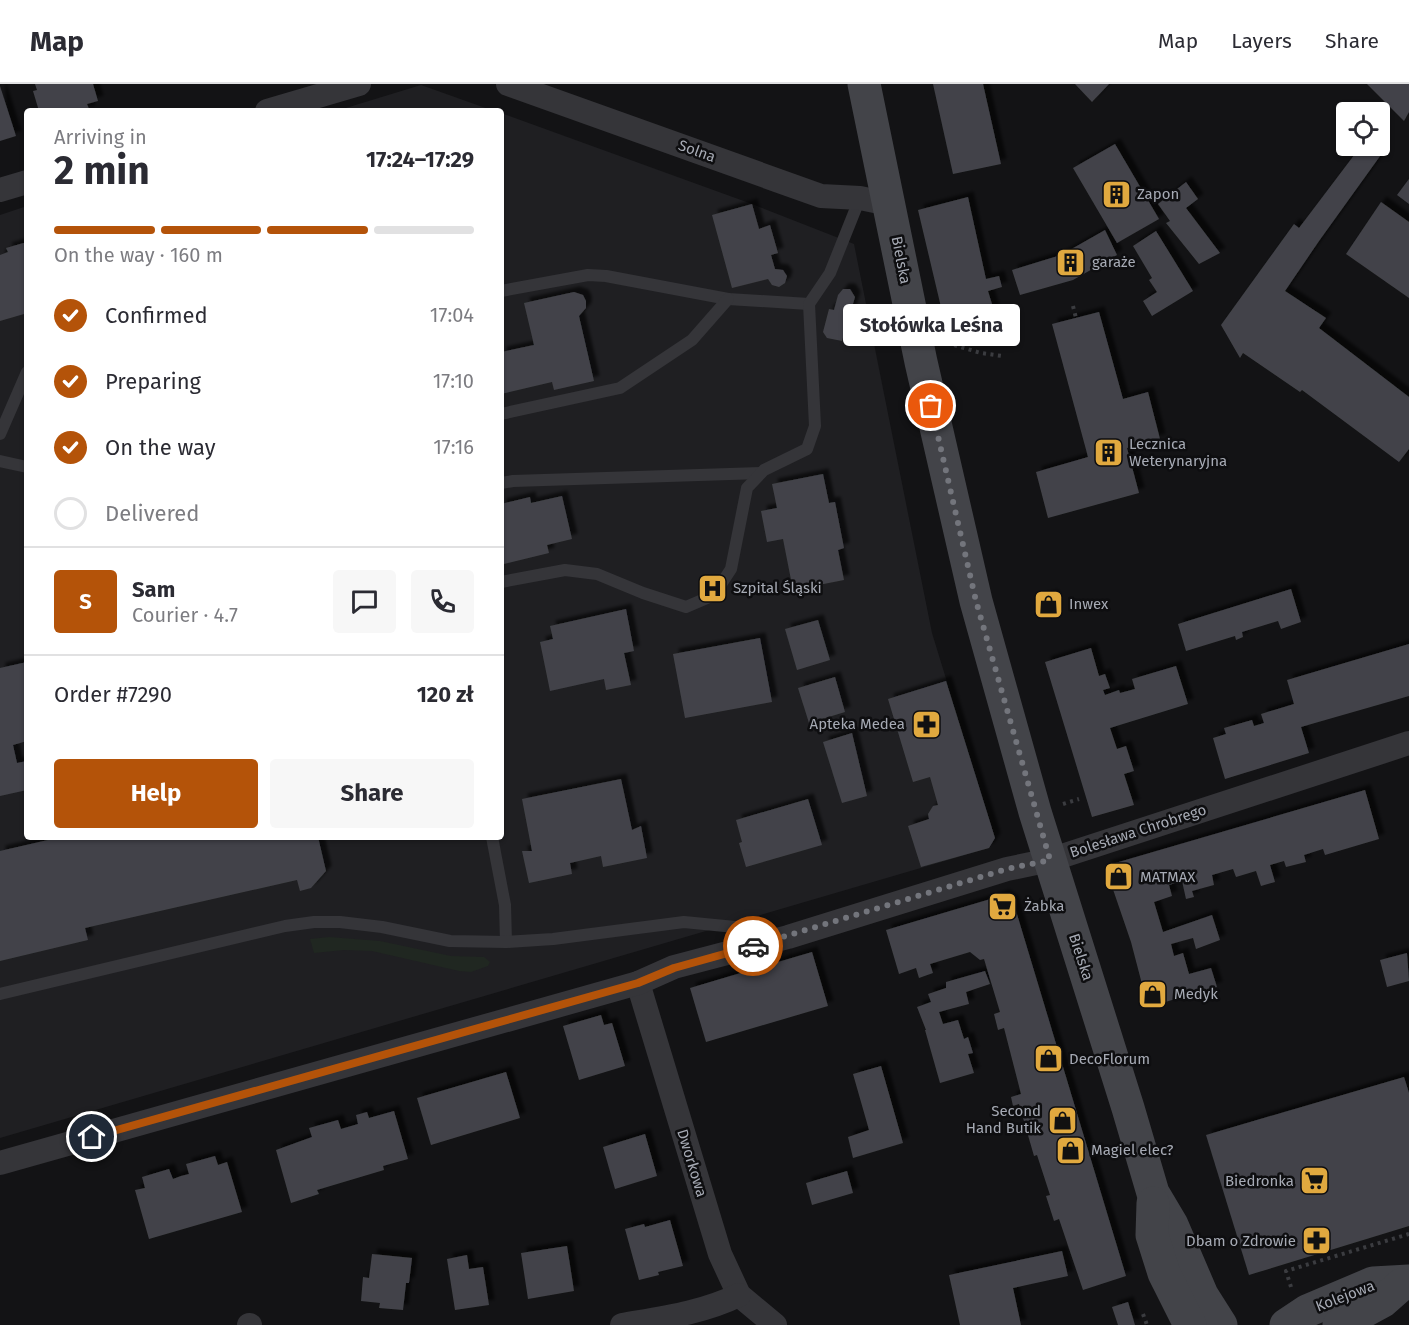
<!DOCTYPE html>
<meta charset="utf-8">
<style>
:root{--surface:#fff;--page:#f7f7f7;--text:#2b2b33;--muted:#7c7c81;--line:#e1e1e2;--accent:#b45309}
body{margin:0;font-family:"Fira Sans",sans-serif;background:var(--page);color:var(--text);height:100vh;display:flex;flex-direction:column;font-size:22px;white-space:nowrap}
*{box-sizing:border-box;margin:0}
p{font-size:20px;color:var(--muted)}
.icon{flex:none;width:33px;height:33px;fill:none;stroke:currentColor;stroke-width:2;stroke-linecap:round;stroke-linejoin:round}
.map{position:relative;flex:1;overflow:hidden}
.drawer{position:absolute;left:24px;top:24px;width:480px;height:732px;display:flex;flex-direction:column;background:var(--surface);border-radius:6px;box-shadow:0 2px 4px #0004}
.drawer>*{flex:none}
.fabs{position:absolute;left:1336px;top:18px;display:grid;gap:12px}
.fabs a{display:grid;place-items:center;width:54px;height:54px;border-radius:6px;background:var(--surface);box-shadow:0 2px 4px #0004;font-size:30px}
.pin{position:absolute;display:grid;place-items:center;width:51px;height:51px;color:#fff;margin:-26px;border:3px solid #fff;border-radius:50%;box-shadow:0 2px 6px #0007}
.courier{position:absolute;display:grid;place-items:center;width:60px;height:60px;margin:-30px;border:4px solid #b45309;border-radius:50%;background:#fff;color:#222;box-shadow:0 2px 8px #0007}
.bubble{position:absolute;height:42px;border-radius:6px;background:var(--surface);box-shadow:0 2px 4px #0004;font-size:20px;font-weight:700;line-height:42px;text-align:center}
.headline em{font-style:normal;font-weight:700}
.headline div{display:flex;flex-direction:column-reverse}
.headline{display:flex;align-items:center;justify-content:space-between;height:102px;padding:0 30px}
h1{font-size:39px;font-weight:700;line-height:45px}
.bar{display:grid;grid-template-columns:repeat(4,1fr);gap:9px 6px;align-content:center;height:72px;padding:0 30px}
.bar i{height:8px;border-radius:4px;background:var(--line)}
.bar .selected{background:var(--accent)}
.bar p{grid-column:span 4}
.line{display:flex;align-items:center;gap:15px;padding:0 30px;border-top:2px solid var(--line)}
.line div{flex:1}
.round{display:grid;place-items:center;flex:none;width:63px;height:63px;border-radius:6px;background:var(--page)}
ol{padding:0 30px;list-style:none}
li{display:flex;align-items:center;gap:18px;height:66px}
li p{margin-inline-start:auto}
li .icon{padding:6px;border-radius:50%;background:var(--accent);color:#fff;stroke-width:4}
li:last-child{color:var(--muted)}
li i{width:33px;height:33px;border:3px solid var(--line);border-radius:50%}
.button{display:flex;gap:12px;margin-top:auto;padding:12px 30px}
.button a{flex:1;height:69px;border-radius:6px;background:var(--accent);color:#fff;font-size:24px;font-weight:700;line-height:69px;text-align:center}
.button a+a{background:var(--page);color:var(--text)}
header{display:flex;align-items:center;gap:36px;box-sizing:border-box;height:84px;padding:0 30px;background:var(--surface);border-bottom:2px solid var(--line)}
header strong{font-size:28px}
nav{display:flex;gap:33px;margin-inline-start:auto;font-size:21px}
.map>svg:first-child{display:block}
</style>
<header>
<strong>Map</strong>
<nav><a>Map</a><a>Layers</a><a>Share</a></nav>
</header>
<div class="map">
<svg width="1409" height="1241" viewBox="0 0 1409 1241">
<defs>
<filter id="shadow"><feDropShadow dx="5.5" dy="-5.5" stdDeviation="1.5" flood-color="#0009"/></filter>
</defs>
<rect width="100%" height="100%" fill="#131315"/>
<g fill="#1f1f22">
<polygon points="421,1 494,27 336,27"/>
<polygon points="501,29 752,120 854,160 932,549 995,754 989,764 0,1054 0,131 27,122 27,753 501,753"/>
</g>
<polygon fill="#202721" points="329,853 380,857 451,872 484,873 490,878 488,882 471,888 459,887 372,867 344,866 314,869 310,855"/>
<g fill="#424348" filter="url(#shadow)">
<polygon points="35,0 93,0 98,17 87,20 90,27 39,27 33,7 37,6"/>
<polygon points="933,0 983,0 1001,80 953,90"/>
<polygon points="1075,0 1109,0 1092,18"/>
<polygon points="1367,0 1409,0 1409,28 1404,37"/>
<polygon points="0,2 16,52 0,57"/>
<polygon points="1115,60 1159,135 1117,159 1073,84"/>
<polygon points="1361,62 1375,62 1383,68 1319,157 1285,207 1326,234 1319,244 1409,313 1409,365 1399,378 1302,306 1300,308 1243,269 1240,274 1221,241 1294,140 1299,144"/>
<polygon points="1409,95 1409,120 1397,111"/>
<polygon points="1186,98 1198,115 1186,124 1220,169 1199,180 1166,139 1170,137 1158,120"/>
<polygon points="968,113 986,195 999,192 1002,203 988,207 995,230 945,240 918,126"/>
<polygon points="1381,118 1409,138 1409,214 1346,170"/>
<polygon points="752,120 759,145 770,141 778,169 771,171 775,185 783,186 787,192 785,199 779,203 772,201 768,195 732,204 712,131"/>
<polygon points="1105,146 1117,171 1073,196 1020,211 1012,186 1061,171"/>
<polygon points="1156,147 1193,207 1152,232 1143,217 1157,208 1149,196 1152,194 1133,162"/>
<polygon points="27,158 27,239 24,230 0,237 0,171 8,168 6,164"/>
<polygon points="843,205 850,205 855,213 842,257 827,254 823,248 829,225 834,226 838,211"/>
<polygon points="574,208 583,211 586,217 586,224 579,232 594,297 554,306 552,298 501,310 501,268 534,261 524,219"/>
<polygon points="1099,228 1123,315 1148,308 1160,355 1127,364 1139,409 1048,434 1036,388 1088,373 1052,240"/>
<polygon points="823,390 829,419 835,418 844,464 838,466 844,496 793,506 783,455 767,458 761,427 777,424 772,400"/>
<polygon points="562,412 572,455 547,461 549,469 504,480 501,472 501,420 530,413 531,419"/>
<polygon points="1291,505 1301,538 1281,545 1278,537 1242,548 1243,553 1236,556 1235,552 1186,567 1178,540"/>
<polygon points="1053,511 1056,526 1043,529 1040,514"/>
<polygon points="626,525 634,567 624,569 631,601 606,606 604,595 550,607 540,558 553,555 550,542"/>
<polygon points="818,536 830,576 797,586 785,545"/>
<polygon points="760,554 772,618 685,634 673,570"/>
<polygon points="1409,560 1409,612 1301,643 1309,669 1225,695 1213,654 1226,650 1224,644 1252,636 1254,642 1264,639 1261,630 1294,620 1287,596"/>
<polygon points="1091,564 1099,592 1105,590 1110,604 1103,606 1105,611 1119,606 1120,609 1135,605 1132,595 1176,582 1188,620 1110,644 1117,665 1126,662 1134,687 1124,690 1134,721 1092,733 1045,578"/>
<polygon points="27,578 27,657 13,661 17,679 27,677 27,706 0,712 0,584"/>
<polygon points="835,593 845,628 809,639 798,604"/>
<polygon points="946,597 995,754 989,764 921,783 908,742 929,735 928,730 933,722 938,721 930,693 913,698 888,615"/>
<polygon points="852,649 867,712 842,719 823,658"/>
<polygon points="621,695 632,746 641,742 647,774 603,783 601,772 570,779 572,790 529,799 522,767 532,767 522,715"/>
<polygon points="1365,706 1379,755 1325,771 1323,765 1304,771 1306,778 1286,783 1284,777 1270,781 1275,798 1261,802 1256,787 1236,793 1233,785 1212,791 1214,801 1192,807 1194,813 1186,815 1182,797 1169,801 1172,812 1154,818 1163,848 1212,831 1220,856 1196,865 1193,854 1171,860 1174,872 1183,869 1189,890 1211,884 1217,903 1148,923 1131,858 1105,782"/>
<polygon points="808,715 822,761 746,783 739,759 742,758 736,736"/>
<polygon points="61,753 318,753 326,787 311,804 300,807 297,796 85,844 88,856 0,877 0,767"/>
<polygon points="1004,811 1013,817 1126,1192 1083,1206 1059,1135 1054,1137 1046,1112 1050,1111 1037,1071 1034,1072 1019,1020 1013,1022 1011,1013 1021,1010 1004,944 998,946 994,930 1000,928 984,875 980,876 970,868 930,880 933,889 919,894 916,884 899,890 886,846"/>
<polygon points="812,868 828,922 706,958 690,904"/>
<polygon points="1407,869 1409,897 1387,903 1380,876"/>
<polygon points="985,887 990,900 966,908 969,920 939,928 943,940 958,936 964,955 968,953 973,969 968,970 974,989 940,999 925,946 926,946 917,923 931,918 928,910 946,904 946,898"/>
<polygon points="601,931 604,941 612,939 625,982 579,996 563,942"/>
<polygon points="881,982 903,1059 853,1074 848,1053 869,1046 853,990"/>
<polygon points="506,988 520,1034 431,1061 417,1014"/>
<polygon points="1404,993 1409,1009 1409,1142 1249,1191 1206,1051"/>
<polygon points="394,1027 408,1075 383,1082 384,1086 317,1106 319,1110 291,1119 276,1066 312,1053 309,1044 338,1036 341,1045 358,1040 356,1031 367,1028 369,1034"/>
<polygon points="645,1050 657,1092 615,1105 603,1063"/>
<polygon points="215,1072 218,1081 227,1078 242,1128 149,1155 135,1106 145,1104 142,1093 169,1085 173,1095 181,1092 189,1090 186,1080"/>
<polygon points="847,1087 853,1109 812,1121 806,1099"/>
<polygon points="670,1136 683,1182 658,1188 659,1191 639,1196 625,1145 644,1140 645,1143"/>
<polygon points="567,1162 574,1207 528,1215 521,1169"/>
<polygon points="1062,1167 1068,1192 1013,1204 1021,1241 960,1241 949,1191"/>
<polygon points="372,1170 412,1174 409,1199 406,1199 403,1226 379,1224 380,1219 361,1217 363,1193 369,1194"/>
<polygon points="467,1171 469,1185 483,1183 489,1221 455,1226 447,1175"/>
<polygon points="1128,1218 1135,1241 1118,1241 1112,1223"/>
</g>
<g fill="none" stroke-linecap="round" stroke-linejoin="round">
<g stroke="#3b3c40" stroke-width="4" stroke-dasharray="3 4.5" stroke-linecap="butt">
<polyline points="1073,222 1076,234"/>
<polyline points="947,259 981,269 1002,272"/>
<polyline points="1063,720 1079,715"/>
<polyline points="1291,1203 1286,1187 1409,1150"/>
<polyline points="1143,1230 1147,1241"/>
</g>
<g stroke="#353539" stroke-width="12">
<polyline points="501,207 588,191 606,192 728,215 809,220"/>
<polyline points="501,330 620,304 692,256 728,215"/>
<polyline points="0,350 27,288"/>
<polyline points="0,377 27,383"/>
<polyline points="501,399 513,397 761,389"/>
<polyline points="501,498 565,486 597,490 643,509 686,523 714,511 731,485 747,404 764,386 807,365 815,342 809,220 830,189 860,114"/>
<polyline points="492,753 505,821 506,858"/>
<polyline points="0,910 285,842 314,838 340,838 382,843 450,857 506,858 553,855 684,838 735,843 776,851"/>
</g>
<g stroke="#353539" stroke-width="24">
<polyline points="508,0 821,112 860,114 889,120"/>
<polyline points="267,27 359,0"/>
<polyline points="0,106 27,98"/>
<polyline points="638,899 720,1170 739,1211 775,1241"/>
<polyline points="0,1079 638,899 674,883 788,853 1007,785 1050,776 1409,659"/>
<polyline points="249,1241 250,1241"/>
<path d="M622,1241C662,1234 702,1229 739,1211"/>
</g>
<g stroke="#434449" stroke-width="33">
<polyline points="864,0 921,278 976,517 1035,728 1128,1024 1153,1109 1172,1141 1202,1211 1221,1241"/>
<polyline points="1153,1119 1152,1151 1164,1189 1190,1241"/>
<polyline points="1286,1241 1307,1227 1373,1199 1409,1197"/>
<polyline points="1339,1241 1383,1217 1401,1201"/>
</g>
</g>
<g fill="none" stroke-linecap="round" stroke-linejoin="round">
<polyline stroke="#73757c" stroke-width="6" stroke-dasharray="0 10.8" points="753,862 1007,785 1050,776 976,517 931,322"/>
<polyline stroke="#b45309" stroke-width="8" points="92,1053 638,899 674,884 753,862"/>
</g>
<defs>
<symbol id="building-square" viewBox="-11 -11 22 22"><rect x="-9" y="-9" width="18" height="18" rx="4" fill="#e1a93f" stroke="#0e0e10"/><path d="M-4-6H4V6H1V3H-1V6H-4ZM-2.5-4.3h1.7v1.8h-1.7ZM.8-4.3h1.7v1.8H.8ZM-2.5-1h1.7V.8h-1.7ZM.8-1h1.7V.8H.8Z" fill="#111"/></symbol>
<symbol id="hospital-square" viewBox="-11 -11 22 22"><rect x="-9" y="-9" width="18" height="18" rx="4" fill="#e1a93f" stroke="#0e0e10"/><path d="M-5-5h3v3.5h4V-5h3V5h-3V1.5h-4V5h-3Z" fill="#111"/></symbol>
<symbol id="shop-square" viewBox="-11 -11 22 22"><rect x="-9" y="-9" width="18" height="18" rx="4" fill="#e1a93f" stroke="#0e0e10"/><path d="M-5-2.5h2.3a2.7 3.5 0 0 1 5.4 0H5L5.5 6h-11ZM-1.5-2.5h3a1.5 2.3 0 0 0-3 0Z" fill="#111"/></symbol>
<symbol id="pharmacy-square" viewBox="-11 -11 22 22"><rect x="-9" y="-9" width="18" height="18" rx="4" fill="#e1a93f" stroke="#0e0e10"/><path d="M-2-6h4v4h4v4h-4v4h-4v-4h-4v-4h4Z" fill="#111"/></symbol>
<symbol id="supermarket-square" viewBox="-11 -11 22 22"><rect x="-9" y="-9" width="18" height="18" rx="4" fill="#e1a93f" stroke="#0e0e10"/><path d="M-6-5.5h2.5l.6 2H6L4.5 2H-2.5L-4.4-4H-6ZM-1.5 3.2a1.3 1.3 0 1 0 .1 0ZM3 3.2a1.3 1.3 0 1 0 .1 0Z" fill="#111"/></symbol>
</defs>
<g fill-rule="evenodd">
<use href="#building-square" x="1100" y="94" width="33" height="33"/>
<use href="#building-square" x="1054" y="162" width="33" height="33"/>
<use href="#building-square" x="1092" y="352" width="33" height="33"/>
<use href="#hospital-square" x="696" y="488" width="33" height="33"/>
<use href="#shop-square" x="1032" y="504" width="33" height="33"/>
<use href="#pharmacy-square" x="910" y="624" width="33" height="33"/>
<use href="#shop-square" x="1102" y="776" width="33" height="33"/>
<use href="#supermarket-square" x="986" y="806" width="33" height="33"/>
<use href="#shop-square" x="1136" y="894" width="33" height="33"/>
<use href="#shop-square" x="1032" y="958" width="33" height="33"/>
<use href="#shop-square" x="1046" y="1020" width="33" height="33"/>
<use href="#shop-square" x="1054" y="1050" width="33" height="33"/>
<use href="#supermarket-square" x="1298" y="1080" width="33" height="33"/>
<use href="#pharmacy-square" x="1300" y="1140" width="33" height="33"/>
</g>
<g text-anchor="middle" stroke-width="5" stroke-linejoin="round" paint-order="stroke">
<g font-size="15" fill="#a6aab4" stroke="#0e0e10">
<text transform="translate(697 67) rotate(20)" y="5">Solna</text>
<text transform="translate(901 176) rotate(79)" y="5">Bielska</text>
<text transform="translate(1138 747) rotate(-18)" y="5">Bolesława Chrobrego</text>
<text transform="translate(1081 873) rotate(72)" y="5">Bielska</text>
<text transform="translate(692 1079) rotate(73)" y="5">Dworkowa</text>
<text transform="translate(1345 1212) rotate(-21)" y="5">Kolejowa</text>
</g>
<g font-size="15" fill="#a6aab4" stroke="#0e0e10" text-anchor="start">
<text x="1137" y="115">Zapon</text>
<text x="1092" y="183">garaże</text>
<text x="1129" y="365">Lecznica<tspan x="1129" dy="17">Weterynaryjna</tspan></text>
<text x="733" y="509">Szpital Śląski</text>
<text x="1069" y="525">Inwex</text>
<text x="905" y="645" text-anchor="end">Apteka Medea</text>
<text x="1140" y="798">MATMAX</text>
<text x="1024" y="827">Żabka</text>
<text x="1174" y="915">Medyk</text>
<text x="1069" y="980">DecoFlorum</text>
<text x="1041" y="1032" text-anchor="end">Second<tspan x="1041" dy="17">Hand Butik</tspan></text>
<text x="1091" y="1071">Magiel elec?</text>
<text x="1294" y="1102" text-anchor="end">Biedronka</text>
<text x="1296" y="1162" text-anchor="end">Dbam o Zdrowie</text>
</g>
</g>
</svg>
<div class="fabs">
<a><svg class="icon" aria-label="locate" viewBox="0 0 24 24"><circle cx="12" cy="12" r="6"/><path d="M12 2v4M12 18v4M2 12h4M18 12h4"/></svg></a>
</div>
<div class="pin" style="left:931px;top:322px;background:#ea580c"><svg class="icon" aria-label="bag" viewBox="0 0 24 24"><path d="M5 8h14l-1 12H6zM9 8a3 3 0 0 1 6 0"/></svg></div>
<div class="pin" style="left:92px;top:1053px;background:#1f2937"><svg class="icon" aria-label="home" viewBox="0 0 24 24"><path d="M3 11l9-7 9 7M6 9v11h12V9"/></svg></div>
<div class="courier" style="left:753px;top:862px"><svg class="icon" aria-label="car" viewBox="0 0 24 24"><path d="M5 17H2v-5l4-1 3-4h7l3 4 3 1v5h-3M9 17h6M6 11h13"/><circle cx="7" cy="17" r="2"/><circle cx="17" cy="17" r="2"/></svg></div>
<div class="bubble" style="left:843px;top:220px;width:177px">Stołówka Leśna</div>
<section class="drawer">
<div class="headline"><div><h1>2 min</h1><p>Arriving in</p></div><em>17:24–17:29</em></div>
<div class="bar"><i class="selected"></i><i class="selected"></i><i class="selected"></i><i></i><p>On the way · 160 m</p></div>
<ol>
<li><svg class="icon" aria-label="check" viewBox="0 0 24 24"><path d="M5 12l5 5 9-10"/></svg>Confirmed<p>17:04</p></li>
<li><svg class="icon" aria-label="check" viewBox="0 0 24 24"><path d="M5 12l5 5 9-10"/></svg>Preparing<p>17:10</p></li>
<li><svg class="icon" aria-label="check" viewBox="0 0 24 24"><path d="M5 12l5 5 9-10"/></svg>On the way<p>17:16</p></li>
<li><i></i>Delivered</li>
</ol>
<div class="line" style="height:108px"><b class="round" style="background:var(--accent);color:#fff">S</b><div><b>Sam</b><p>Courier · 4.7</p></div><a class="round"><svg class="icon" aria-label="chat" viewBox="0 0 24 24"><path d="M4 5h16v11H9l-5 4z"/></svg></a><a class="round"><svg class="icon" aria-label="phone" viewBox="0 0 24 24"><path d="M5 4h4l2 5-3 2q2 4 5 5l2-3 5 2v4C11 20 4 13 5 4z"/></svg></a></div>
<div class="line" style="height:78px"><div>Order #7290</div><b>120 zł</b></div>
<div class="button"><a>Help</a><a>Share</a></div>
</section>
</div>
